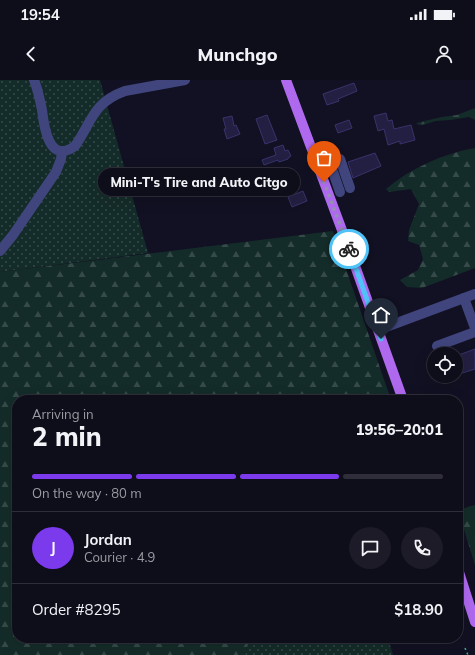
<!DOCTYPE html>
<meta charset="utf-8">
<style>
:root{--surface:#0e0d1a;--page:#1c1b27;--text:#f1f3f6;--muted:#9b9ca2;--line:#2e2d39;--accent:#7c3aed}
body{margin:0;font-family:Mulish,sans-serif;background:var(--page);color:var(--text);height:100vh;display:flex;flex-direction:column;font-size:15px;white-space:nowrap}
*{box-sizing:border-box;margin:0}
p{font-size:13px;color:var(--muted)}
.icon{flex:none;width:22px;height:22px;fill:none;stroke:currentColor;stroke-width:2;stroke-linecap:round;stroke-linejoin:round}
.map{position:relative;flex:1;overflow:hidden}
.panel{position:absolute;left:12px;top:315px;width:451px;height:248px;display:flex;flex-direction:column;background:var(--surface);border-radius:16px;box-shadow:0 4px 16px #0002,0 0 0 1px var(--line)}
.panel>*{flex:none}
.fabs{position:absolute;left:427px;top:267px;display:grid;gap:8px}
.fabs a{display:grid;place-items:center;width:36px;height:36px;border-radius:50%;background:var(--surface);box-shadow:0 4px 16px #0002,0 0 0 1px var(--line);font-size:20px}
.pin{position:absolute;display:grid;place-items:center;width:34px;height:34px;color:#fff;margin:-41px -17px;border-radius:50% 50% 50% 0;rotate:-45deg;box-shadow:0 0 4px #0007}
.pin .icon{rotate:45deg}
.courier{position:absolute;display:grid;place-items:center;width:40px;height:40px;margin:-20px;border:3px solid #4fc3f7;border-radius:50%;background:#fff;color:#222;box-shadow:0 1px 5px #0007}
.bubble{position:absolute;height:28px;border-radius:14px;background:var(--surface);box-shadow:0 4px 16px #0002,0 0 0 1px var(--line);font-size:13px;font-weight:800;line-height:28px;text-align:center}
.headline em{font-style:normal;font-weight:800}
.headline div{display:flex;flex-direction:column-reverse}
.headline{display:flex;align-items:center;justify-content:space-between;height:68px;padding:0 20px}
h1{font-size:26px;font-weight:800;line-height:30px}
.bar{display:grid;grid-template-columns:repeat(4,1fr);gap:6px 4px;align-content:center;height:48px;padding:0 20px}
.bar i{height:5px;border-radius:3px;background:var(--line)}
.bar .current{background:var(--accent)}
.bar p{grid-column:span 4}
.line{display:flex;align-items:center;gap:10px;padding:0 20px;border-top:1px solid var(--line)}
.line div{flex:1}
.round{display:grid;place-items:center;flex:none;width:42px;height:42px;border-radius:21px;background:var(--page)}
.status{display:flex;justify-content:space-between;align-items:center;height:28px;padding:0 20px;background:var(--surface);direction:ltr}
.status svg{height:11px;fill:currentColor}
header{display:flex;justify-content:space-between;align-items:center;height:52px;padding:0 20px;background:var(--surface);font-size:18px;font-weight:800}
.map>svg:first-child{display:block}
</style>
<div class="status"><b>19:54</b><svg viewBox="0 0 49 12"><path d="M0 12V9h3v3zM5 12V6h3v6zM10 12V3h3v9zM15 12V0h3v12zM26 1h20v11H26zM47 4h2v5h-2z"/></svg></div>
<header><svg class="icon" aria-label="back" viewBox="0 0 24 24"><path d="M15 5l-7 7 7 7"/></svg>Munchgo<svg class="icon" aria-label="person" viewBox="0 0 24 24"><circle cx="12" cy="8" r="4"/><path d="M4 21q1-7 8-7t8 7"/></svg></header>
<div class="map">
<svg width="475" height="575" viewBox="0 0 475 575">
<defs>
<pattern id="green-dots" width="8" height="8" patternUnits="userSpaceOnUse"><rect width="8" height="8" fill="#142c29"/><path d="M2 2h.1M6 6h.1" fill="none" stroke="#354a49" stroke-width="1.8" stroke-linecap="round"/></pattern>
<pattern id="forest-firs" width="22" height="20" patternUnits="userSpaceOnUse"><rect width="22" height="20" fill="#142c29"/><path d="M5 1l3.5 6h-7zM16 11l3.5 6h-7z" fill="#354a49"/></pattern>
</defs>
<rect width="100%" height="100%" fill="#121123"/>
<g fill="url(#green-dots)">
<polygon points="0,0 100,0 148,173 0,192"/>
<polygon points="250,558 388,558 393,575 245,575"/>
</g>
<g fill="url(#forest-firs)">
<polygon points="475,28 475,40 469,37 450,40 436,41 426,44 419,45 416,43 442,37 457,35"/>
<path d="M475,68V188L422,208L407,207L400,200L418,190L423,179L419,165L408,161L409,150L419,124L411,109L389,112L386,109C411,88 442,74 475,68Z"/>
<polygon points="333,151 391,320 17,320 17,558 250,558 245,575 0,575 0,192"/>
<polygon points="475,425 475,485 458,430"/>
</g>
<g fill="#221f42" stroke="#38336b">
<polygon points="354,3 357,11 338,19 339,21 327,25 323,14"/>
<polygon points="386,33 388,41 392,40 394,49 411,45 415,60 400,64 400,61 388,65 384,49 378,51 374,36"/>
<polygon points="267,35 277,60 265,64 256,39"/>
<polygon points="232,36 234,46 236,45 240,54 227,59 224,49 226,49 223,38"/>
<polygon points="349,40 352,48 338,53 335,45"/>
<polygon points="283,65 285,71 288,70 291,76 288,78 288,79 279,82 278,80 264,85 262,80 276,75 274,68"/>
<polygon points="375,73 381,86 353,98 348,82"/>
<polygon points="303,111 307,121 292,127 288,117"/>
<polygon points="475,269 475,289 456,295 456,276"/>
</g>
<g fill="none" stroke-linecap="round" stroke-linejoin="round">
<polyline stroke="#3baa97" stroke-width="1.5" stroke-dasharray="2 3" stroke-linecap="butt" points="465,568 468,575"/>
<g stroke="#40457d" stroke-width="10">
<path d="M34,0C38,10 40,20 42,30C44,47 49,85 75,66C92,42 92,23 125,11L185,0"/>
<polyline points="340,79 350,108"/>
<polyline points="330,83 340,112"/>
<polyline points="0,171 13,155 56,92 61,79 62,71"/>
<polyline points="464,218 475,248"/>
<polyline points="378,250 475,214"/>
<polyline points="437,266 475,252"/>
</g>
<g stroke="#af69ef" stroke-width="10">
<polyline points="286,0 349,169 403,320"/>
<polyline points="458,489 475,542"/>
</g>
</g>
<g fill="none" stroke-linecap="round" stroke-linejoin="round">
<polyline stroke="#9291af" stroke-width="4" stroke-dasharray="0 7.2" points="324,102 349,169"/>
<polyline stroke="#4fc3f7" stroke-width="5" points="349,169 381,259"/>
</g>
</svg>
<div class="fabs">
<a><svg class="icon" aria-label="locate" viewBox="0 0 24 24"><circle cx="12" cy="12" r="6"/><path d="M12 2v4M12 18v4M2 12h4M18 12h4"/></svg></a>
</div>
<div class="pin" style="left:324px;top:102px;background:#ea580c"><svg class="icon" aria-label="bag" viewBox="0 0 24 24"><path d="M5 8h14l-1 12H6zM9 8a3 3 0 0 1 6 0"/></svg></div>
<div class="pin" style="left:381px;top:259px;background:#1f2937"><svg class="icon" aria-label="home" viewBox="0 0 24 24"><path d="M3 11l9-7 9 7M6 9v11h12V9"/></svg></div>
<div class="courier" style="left:349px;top:169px"><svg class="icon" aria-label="bike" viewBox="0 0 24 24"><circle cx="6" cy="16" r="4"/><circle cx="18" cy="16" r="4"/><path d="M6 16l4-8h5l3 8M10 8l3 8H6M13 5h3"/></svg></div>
<div class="bubble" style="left:98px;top:88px;width:202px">Mini-T's Tire and Auto Citgo</div>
<section class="panel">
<div class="headline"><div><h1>2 min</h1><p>Arriving in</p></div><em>19:56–20:01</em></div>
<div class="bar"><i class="current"></i><i class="current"></i><i class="current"></i><i></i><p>On the way · 80 m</p></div>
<div class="line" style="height:72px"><b class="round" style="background:var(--accent);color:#fff">J</b><div><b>Jordan</b><p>Courier · 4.9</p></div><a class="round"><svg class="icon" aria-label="chat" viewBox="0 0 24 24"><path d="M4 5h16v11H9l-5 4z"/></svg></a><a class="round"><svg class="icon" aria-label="phone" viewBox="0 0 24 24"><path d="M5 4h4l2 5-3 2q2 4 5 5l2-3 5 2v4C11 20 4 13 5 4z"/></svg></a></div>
<div class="line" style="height:52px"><div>Order #8295</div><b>$18.90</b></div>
</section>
</div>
